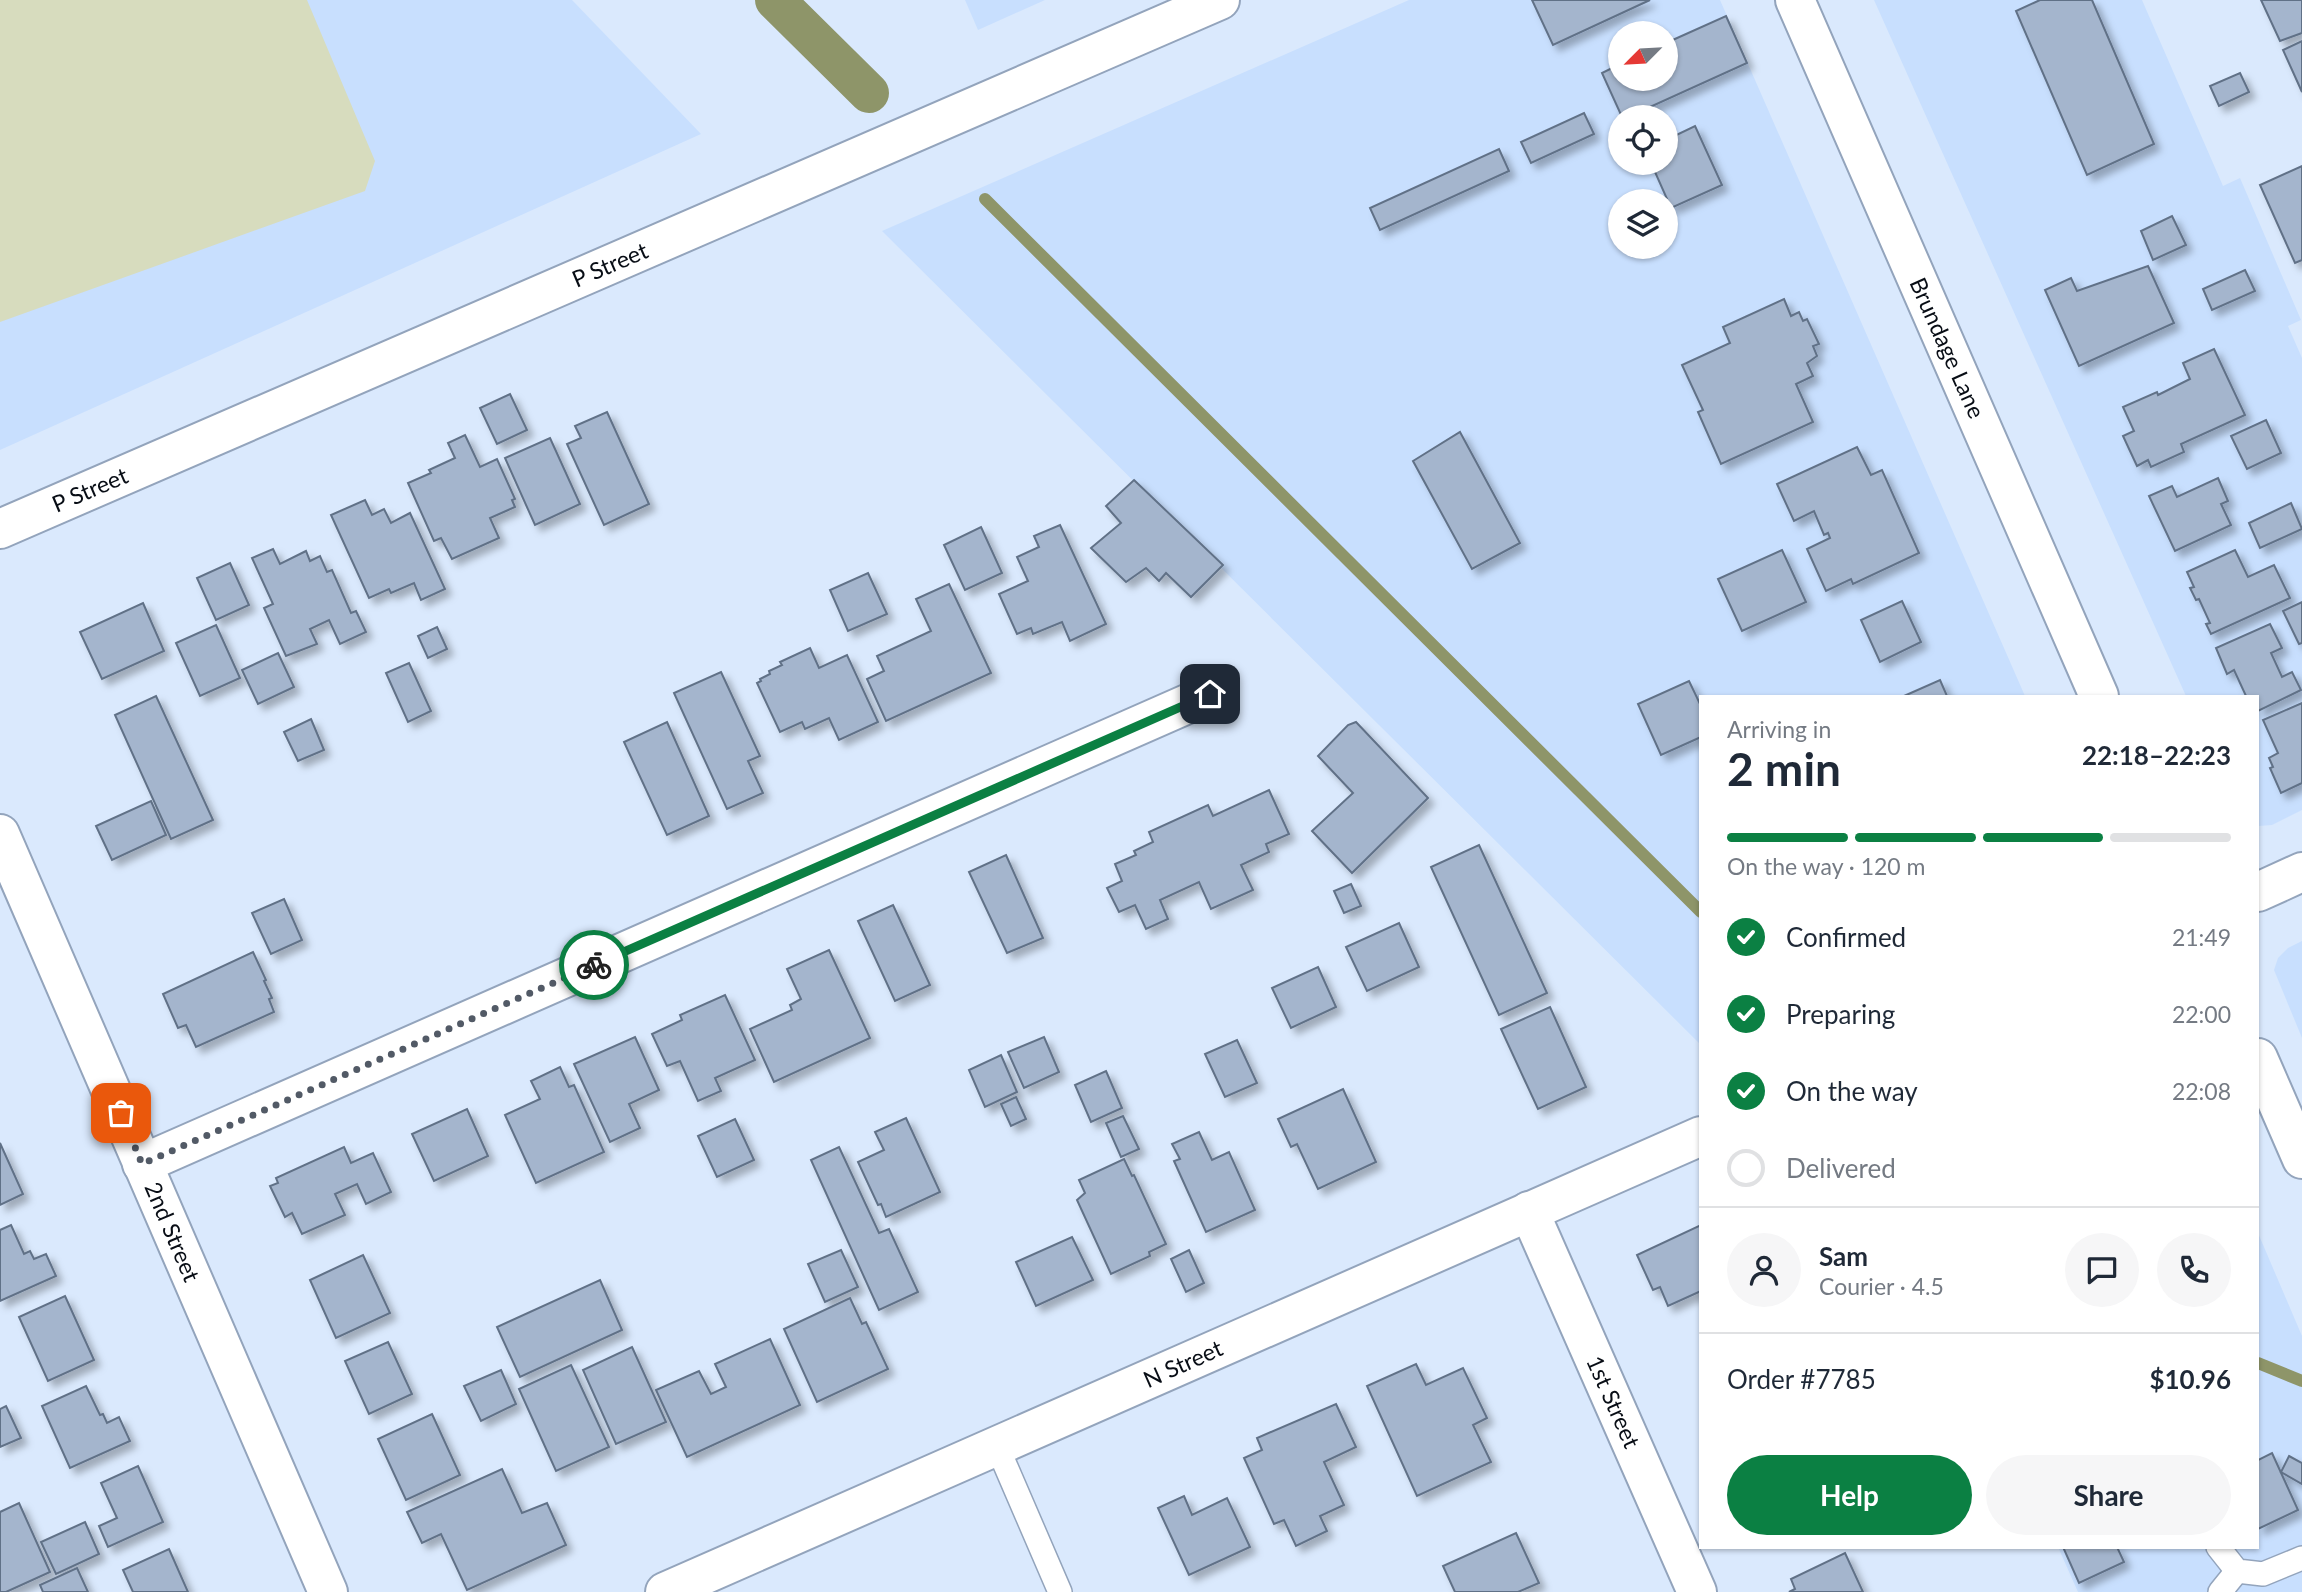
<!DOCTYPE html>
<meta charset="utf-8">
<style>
:root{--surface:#fff;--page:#f6f6f7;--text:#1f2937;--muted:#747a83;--line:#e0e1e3;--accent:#0b8043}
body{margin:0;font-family:Lato,sans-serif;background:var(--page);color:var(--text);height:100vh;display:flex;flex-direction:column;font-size:26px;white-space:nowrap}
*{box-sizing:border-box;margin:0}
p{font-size:23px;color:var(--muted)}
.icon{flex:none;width:38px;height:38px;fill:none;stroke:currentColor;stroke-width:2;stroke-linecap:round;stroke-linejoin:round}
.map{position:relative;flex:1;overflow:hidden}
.panel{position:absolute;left:1699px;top:695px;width:560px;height:854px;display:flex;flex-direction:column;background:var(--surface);border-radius:0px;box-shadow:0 2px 5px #0004}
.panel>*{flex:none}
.needle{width:46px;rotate:246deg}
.buttons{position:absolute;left:1608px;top:21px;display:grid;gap:14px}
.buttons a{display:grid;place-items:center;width:70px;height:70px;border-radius:50%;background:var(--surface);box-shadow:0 2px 5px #0004;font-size:35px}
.pin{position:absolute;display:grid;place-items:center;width:60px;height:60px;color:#fff;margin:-30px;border-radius:14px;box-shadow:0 4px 10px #0006}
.courier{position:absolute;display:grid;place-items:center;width:70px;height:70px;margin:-35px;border:5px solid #0b8043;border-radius:50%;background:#fff;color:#222;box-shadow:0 2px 9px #0007}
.headline em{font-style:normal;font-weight:700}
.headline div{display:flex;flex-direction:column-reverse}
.headline{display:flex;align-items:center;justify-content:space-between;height:119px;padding:0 28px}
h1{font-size:46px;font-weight:700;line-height:52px}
.bar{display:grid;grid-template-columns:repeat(4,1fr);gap:10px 7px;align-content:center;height:84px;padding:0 28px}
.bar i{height:9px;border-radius:5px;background:var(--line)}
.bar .selected{background:var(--accent)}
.bar p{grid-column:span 4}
.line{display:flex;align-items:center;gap:18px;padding:0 28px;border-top:2px solid var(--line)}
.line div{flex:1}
.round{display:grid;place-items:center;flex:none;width:74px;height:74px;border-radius:37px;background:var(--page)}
ol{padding:0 28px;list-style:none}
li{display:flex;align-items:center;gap:21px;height:77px}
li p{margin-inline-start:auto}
li .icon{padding:7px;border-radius:50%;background:var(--accent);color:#fff;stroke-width:4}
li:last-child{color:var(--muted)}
li i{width:38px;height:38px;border:4px solid var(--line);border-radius:50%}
.cta{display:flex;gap:14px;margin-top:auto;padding:14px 28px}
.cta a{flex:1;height:80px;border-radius:42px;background:var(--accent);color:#fff;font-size:28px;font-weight:700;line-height:80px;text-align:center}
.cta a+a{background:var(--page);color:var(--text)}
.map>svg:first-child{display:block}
</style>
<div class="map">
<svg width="2302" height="1592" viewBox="0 0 2302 1592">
<defs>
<filter id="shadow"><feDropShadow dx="6" dy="6" stdDeviation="3.5" flood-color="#0004"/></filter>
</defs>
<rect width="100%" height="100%" fill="#dae9fd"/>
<g fill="#c8dffe" fill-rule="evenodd">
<polygon points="0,0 572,0 701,134 0,450"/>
<polygon points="965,0 1045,0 978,30"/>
<path d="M1409,0H1720L2025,696H1701V1045L882,231ZM1620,33H1666V79H1620ZM1620,117H1666V163H1620ZM1620,201H1666V247H1620Z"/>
<polygon points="1874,0 2142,0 2223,186 2240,178 2301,320 2288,326 2302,358 2302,810 2272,825 2258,826 2258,696 2186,696"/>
<polygon points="2302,941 2302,1038 2274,970 2278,958 2288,948"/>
<polygon points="2258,1233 2302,1336 2302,1592 2078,1592 2058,1547 2258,1547"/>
</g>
<polygon fill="#d7dcbe" points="0,0 307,0 375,161 365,191 0,322"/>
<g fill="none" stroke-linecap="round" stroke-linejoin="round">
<g stroke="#8e9569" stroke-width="12">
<polyline points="985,199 1701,912"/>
<polyline points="2258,1363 2302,1381"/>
</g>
<polyline stroke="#8e9569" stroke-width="40" points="775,0 869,93"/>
</g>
<g fill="#a4b5cd" stroke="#617187" stroke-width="2" filter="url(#shadow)">
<polygon points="1532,0 1650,0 1553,45"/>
<polygon points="2040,0 2092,0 2154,144 2087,175 2016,11"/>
<polygon points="2261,0 2302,0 2302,33 2280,41"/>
<polygon points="1726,16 1747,63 1628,117 1622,117 1602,73 1620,64 1620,79 1666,79 1666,43"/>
<polygon points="2302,41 2302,92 2283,50"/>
<polygon points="2240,73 2249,92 2219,106 2210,86"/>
<polygon points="1584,113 1594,134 1531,163 1521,142"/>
<polygon points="1695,126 1722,185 1671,208 1651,163 1666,163 1666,140"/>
<polygon points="1499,149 1509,171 1380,230 1370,208"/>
<polygon points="2302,166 2302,260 2295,263 2260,185"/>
<polygon points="2172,216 2186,245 2153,260 2141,231"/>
<polygon points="2148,266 2174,323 2079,366 2045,290 2071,278 2077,291"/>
<polygon points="2245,270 2255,291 2212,310 2203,289"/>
<polygon points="1784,299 1791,316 1799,312 1803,321 1807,319 1819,344 1813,346 1817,356 1807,363 1813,376 1796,384 1813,422 1721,464 1698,412 1703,410 1682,365 1730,343 1723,327"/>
<polygon points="2214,349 2245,415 2181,444 2184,452 2151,467 2148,460 2137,466 2123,436 2134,431 2123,407 2157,392 2158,395 2190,379 2183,363"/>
<polygon points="510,394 527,430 497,444 480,408"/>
<polygon points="607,412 649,504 604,525 567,444 581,438 575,426"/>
<polygon points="2266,420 2281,453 2247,469 2231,436"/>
<polygon points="1460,432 1520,543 1472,569 1413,461"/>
<polygon points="465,435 480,467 497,459 515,499 512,500 515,507 490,518 499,538 452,559 441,538 434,541 408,483 431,473 429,470 455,458 448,443"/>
<polygon points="550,438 580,504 535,525 505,458"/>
<polygon points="1857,447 1871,475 1882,470 1919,553 1853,584 1851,579 1826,591 1807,549 1830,538 1828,533 1824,535 1814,511 1794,521 1777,484"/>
<polygon points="2218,478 2228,501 2221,504 2231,525 2175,551 2149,496 2172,486 2177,497"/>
<polygon points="1134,480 1223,565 1191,597 1166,573 1159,581 1146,568 1126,582 1091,548 1121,523 1106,506"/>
<polygon points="365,500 372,515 384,509 391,523 410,513 445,589 421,600 414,583 391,593 389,589 369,598 331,515"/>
<polygon points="2291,503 2302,529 2260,548 2249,523"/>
<polygon points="1060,525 1106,624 1070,641 1062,622 1033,634 1031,628 1017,634 999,594 1028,581 1017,557 1039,547 1034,536"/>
<polygon points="981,527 1002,573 965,590 944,545"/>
<polygon points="273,549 280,564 306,551 310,561 320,556 327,572 332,570 351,613 356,611 366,632 340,644 329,620 310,629 317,644 286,656 264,608 273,604 252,558"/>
<polygon points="1782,550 1806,602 1742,631 1718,579"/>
<polygon points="2235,550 2248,577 2274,565 2290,598 2211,634 2206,624 2210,623 2199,599 2196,600 2190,588 2194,587 2187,572"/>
<polygon points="230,563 249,605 216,620 197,578"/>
<polygon points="868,573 887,614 848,631 830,590"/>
<polygon points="949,584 991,673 886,721 867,679 884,671 877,656 931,631 916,599"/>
<polygon points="1902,601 1921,642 1880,662 1861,620"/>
<polygon points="2302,602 2302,643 2299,644 2283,611"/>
<polygon points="143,603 164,651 102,679 80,632"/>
<polygon points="2270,624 2282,648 2271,653 2282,677 2292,672 2301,690 2258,711 2258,696 2246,696 2234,670 2227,674 2216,648"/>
<polygon points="216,625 240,678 200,696 176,643"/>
<polygon points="437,627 447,649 428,658 418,636"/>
<polygon points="810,648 819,668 847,655 878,722 839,740 829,718 805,729 802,722 780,732 757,683 761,681 760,679 770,674 769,671 782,665 780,662"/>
<polygon points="278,653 294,687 258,704 242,670"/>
<polygon points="409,663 431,711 408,722 386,673"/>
<polygon points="721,672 760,756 748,761 763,793 727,809 674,693"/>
<polygon points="1940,680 1947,696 1904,696"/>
<polygon points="1689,681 1701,706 1701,737 1661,755 1638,704"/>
<polygon points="156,696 213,820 171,839 115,715"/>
<polygon points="2302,703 2302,783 2281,793 2270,768 2273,767 2269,758 2278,753 2263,720"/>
<polygon points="311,719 324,750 298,761 284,732"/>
<polygon points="667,722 709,816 667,835 624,742"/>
<polygon points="1356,722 1428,798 1352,873 1312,831 1353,793 1318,756 1348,725"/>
<polygon points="1269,790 1289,834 1266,844 1269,852 1241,865 1253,890 1211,909 1199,882 1160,900 1168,919 1146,929 1135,905 1119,912 1107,888 1122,881 1115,864 1136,855 1134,851 1153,842 1149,832 1208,805 1213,816"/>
<polygon points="151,801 166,835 112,860 96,826"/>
<polygon points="1479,845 1547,993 1499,1015 1431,867"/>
<polygon points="1006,855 1043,938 1007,953 969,872"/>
<polygon points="1351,884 1361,906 1344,913 1334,891"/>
<polygon points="284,899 302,940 271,954 252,913"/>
<polygon points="893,905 930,985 895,1001 858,921"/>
<polygon points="1399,923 1419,967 1367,991 1346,947"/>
<polygon points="829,950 870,1038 774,1082 750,1029 792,1010 790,1005 801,999 787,969"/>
<polygon points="253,952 266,980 264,981 272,998 269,999 274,1012 196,1047 186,1025 178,1028 163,994"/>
<polygon points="1318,967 1336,1007 1291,1028 1272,988"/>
<polygon points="725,995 755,1060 715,1078 721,1091 698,1101 680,1061 667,1066 652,1034 682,1020 680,1015"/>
<polygon points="1550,1007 1586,1087 1538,1109 1501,1029"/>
<polygon points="635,1037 659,1090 629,1104 640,1128 610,1142 574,1064"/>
<polygon points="1044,1037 1059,1072 1024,1088 1008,1052"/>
<polygon points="1237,1040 1257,1083 1225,1097 1205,1054"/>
<polygon points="1001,1055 1017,1092 985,1107 969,1070"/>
<polygon points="560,1067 569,1087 574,1085 604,1152 536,1183 505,1115 540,1099 531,1081"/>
<polygon points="1106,1071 1122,1108 1091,1122 1075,1085"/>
<polygon points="1343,1089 1376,1162 1318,1189 1297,1144 1291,1147 1278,1119"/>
<polygon points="1016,1097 1026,1119 1011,1126 1001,1104"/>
<polygon points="467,1109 488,1156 434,1181 412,1134"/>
<polygon points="1123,1116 1139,1149 1121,1157 1106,1123"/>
<polygon points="906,1118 940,1192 886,1217 881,1204 878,1205 858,1162 884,1150 875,1132"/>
<polygon points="735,1119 754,1160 717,1177 698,1136"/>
<polygon points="1199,1132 1212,1160 1229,1152 1255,1210 1206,1232 1174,1161 1180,1159 1172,1144"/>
<polygon points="0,1143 23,1194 0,1205"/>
<polygon points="344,1147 351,1163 373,1153 391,1192 366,1204 357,1184 335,1194 345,1215 302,1234 292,1213 285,1217 270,1186 278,1183 276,1178"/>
<polygon points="839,1147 879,1233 889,1229 918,1292 879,1310 811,1160"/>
<polygon points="1124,1159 1132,1176 1134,1175 1166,1244 1149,1252 1150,1256 1111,1274 1077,1200 1085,1193 1079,1180"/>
<polygon points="11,1225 24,1254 30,1251 34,1259 46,1254 56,1276 0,1301 0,1230"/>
<polygon points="1701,1225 1701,1291 1668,1306 1660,1287 1653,1290 1637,1255"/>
<polygon points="1072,1237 1093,1280 1036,1306 1016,1262"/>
<polygon points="841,1250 858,1287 825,1302 808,1264"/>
<polygon points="1189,1250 1204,1283 1186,1292 1171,1259"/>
<polygon points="363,1255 390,1313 336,1338 310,1280"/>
<polygon points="600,1280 622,1330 520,1377 497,1327"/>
<polygon points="65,1296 94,1360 48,1381 19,1317"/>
<polygon points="850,1298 862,1324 866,1322 888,1369 817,1402 784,1329"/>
<polygon points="770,1339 800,1405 687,1457 656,1390 699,1371 711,1394 726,1387 715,1364"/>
<polygon points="388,1342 412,1394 369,1414 345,1361"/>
<polygon points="632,1347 666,1422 616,1444 583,1370"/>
<polygon points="1416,1364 1426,1385 1463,1368 1487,1418 1473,1425 1491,1462 1417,1496 1367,1386"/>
<polygon points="571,1365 609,1447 556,1471 519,1389"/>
<polygon points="501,1370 516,1404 481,1421 464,1386"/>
<polygon points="86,1386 100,1415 103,1414 107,1423 119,1417 130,1441 70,1468 42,1406"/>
<polygon points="1336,1404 1356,1447 1324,1462 1344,1505 1320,1516 1327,1531 1296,1546 1284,1520 1274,1524 1244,1458 1262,1450 1257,1438"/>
<polygon points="6,1406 21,1438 0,1447 0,1409"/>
<polygon points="432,1414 460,1475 406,1500 378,1439"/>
<polygon points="2272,1453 2298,1510 2258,1529 2258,1460"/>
<polygon points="2289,1456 2302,1463 2302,1484 2281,1472"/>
<polygon points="138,1466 163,1522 108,1547 99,1526 117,1518 101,1483"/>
<polygon points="502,1469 522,1513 547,1503 566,1545 467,1590 441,1534 422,1543 407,1512"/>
<polygon points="1184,1496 1192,1515 1227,1498 1250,1547 1189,1575 1158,1508"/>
<polygon points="19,1503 50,1572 6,1592 0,1592 0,1512"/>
<polygon points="85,1522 99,1554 56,1574 41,1542"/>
<polygon points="1516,1533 1539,1583 1518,1592 1455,1592 1443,1566"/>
<polygon points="2063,1547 2117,1547 2124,1562 2079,1583"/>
<polygon points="169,1549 188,1592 133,1592 123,1570"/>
<polygon points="1845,1553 1863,1592 1789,1592 1795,1589 1791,1579"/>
<polygon points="77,1568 88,1592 43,1592 40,1585"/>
</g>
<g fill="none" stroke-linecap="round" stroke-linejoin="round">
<defs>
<g id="lane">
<polyline points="997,1446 1060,1592"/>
<polyline points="2218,1547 2237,1571 2263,1574 2302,1558"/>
<polyline points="2220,1592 2237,1571"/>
</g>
<g id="street">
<polyline points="0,834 328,1592"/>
<polyline points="2258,892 2302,872"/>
<polyline points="142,1164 1210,694"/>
<polyline points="1529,1211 1697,1592"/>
<polyline points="665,1592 1701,1136"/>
</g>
<g id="secondary">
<polyline points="1795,0 2099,696"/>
<polyline points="0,529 1220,0"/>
<polyline points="2258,1058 2302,1159"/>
</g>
</defs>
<use href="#lane" stroke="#93a4bc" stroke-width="26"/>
<use href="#street" stroke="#93a4bc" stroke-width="42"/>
<use href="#secondary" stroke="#93a4bc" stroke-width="42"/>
<use href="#lane" stroke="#fff" stroke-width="23"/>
<use href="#street" stroke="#fff" stroke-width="38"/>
<use href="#secondary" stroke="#fff" stroke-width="38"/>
</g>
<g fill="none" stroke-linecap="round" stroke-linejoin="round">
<polyline stroke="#525a66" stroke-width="7" stroke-dasharray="0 12.6" points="121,1113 142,1164 594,965"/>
<polyline stroke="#0b8043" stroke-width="9" points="594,965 1210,694"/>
</g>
<g text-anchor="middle" stroke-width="6" stroke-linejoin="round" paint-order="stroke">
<g font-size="23" fill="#080d15" stroke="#fff">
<text transform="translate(610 265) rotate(-23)" y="8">P Street</text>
<text transform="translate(1947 348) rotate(66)" y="8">Brundage Lane</text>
<text transform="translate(90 490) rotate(-23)" y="8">P Street</text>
<text transform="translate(172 1232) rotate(67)" y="8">2nd Street</text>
<text transform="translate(1183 1364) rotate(-24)" y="8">N Street</text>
<text transform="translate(1613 1402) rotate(66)" y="8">1st Street</text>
</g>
</g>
</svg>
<div class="buttons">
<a><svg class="needle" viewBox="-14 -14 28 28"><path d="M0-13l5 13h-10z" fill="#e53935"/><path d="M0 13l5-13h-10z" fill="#747a83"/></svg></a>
<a><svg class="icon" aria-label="locate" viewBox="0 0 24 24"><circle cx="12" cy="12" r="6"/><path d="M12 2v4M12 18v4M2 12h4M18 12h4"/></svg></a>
<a><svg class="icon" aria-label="layers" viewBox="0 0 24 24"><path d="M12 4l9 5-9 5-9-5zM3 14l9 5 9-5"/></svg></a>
</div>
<div class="pin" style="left:121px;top:1113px;background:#ea580c"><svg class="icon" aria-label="bag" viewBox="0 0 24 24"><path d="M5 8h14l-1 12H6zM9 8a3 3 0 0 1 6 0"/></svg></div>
<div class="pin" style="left:1210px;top:694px;background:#1f2937"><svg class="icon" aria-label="home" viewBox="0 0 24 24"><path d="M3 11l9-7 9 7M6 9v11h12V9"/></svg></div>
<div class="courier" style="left:594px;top:965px"><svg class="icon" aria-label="bike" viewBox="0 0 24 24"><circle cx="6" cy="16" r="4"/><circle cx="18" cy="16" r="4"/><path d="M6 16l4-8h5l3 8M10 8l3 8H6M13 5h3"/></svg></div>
<section class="panel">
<div class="headline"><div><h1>2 min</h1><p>Arriving in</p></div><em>22:18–22:23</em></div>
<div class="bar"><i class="selected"></i><i class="selected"></i><i class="selected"></i><i></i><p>On the way · 120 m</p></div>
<ol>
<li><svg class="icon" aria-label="check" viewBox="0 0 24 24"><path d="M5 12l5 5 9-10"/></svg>Confirmed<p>21:49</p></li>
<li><svg class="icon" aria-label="check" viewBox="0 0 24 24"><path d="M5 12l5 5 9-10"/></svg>Preparing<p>22:00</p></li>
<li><svg class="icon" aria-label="check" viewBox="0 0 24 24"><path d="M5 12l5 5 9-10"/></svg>On the way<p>22:08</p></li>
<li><i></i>Delivered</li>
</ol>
<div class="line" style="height:126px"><a class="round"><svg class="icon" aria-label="person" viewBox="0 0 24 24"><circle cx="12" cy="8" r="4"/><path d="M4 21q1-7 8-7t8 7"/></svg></a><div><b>Sam</b><p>Courier · 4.5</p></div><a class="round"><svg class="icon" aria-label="chat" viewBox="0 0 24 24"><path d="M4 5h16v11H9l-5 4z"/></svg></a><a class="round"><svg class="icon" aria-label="phone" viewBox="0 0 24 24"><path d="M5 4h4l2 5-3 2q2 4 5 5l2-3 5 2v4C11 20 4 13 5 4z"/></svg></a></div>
<div class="line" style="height:91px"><div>Order #7785</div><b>$10.96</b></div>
<div class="cta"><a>Help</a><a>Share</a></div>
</section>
</div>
